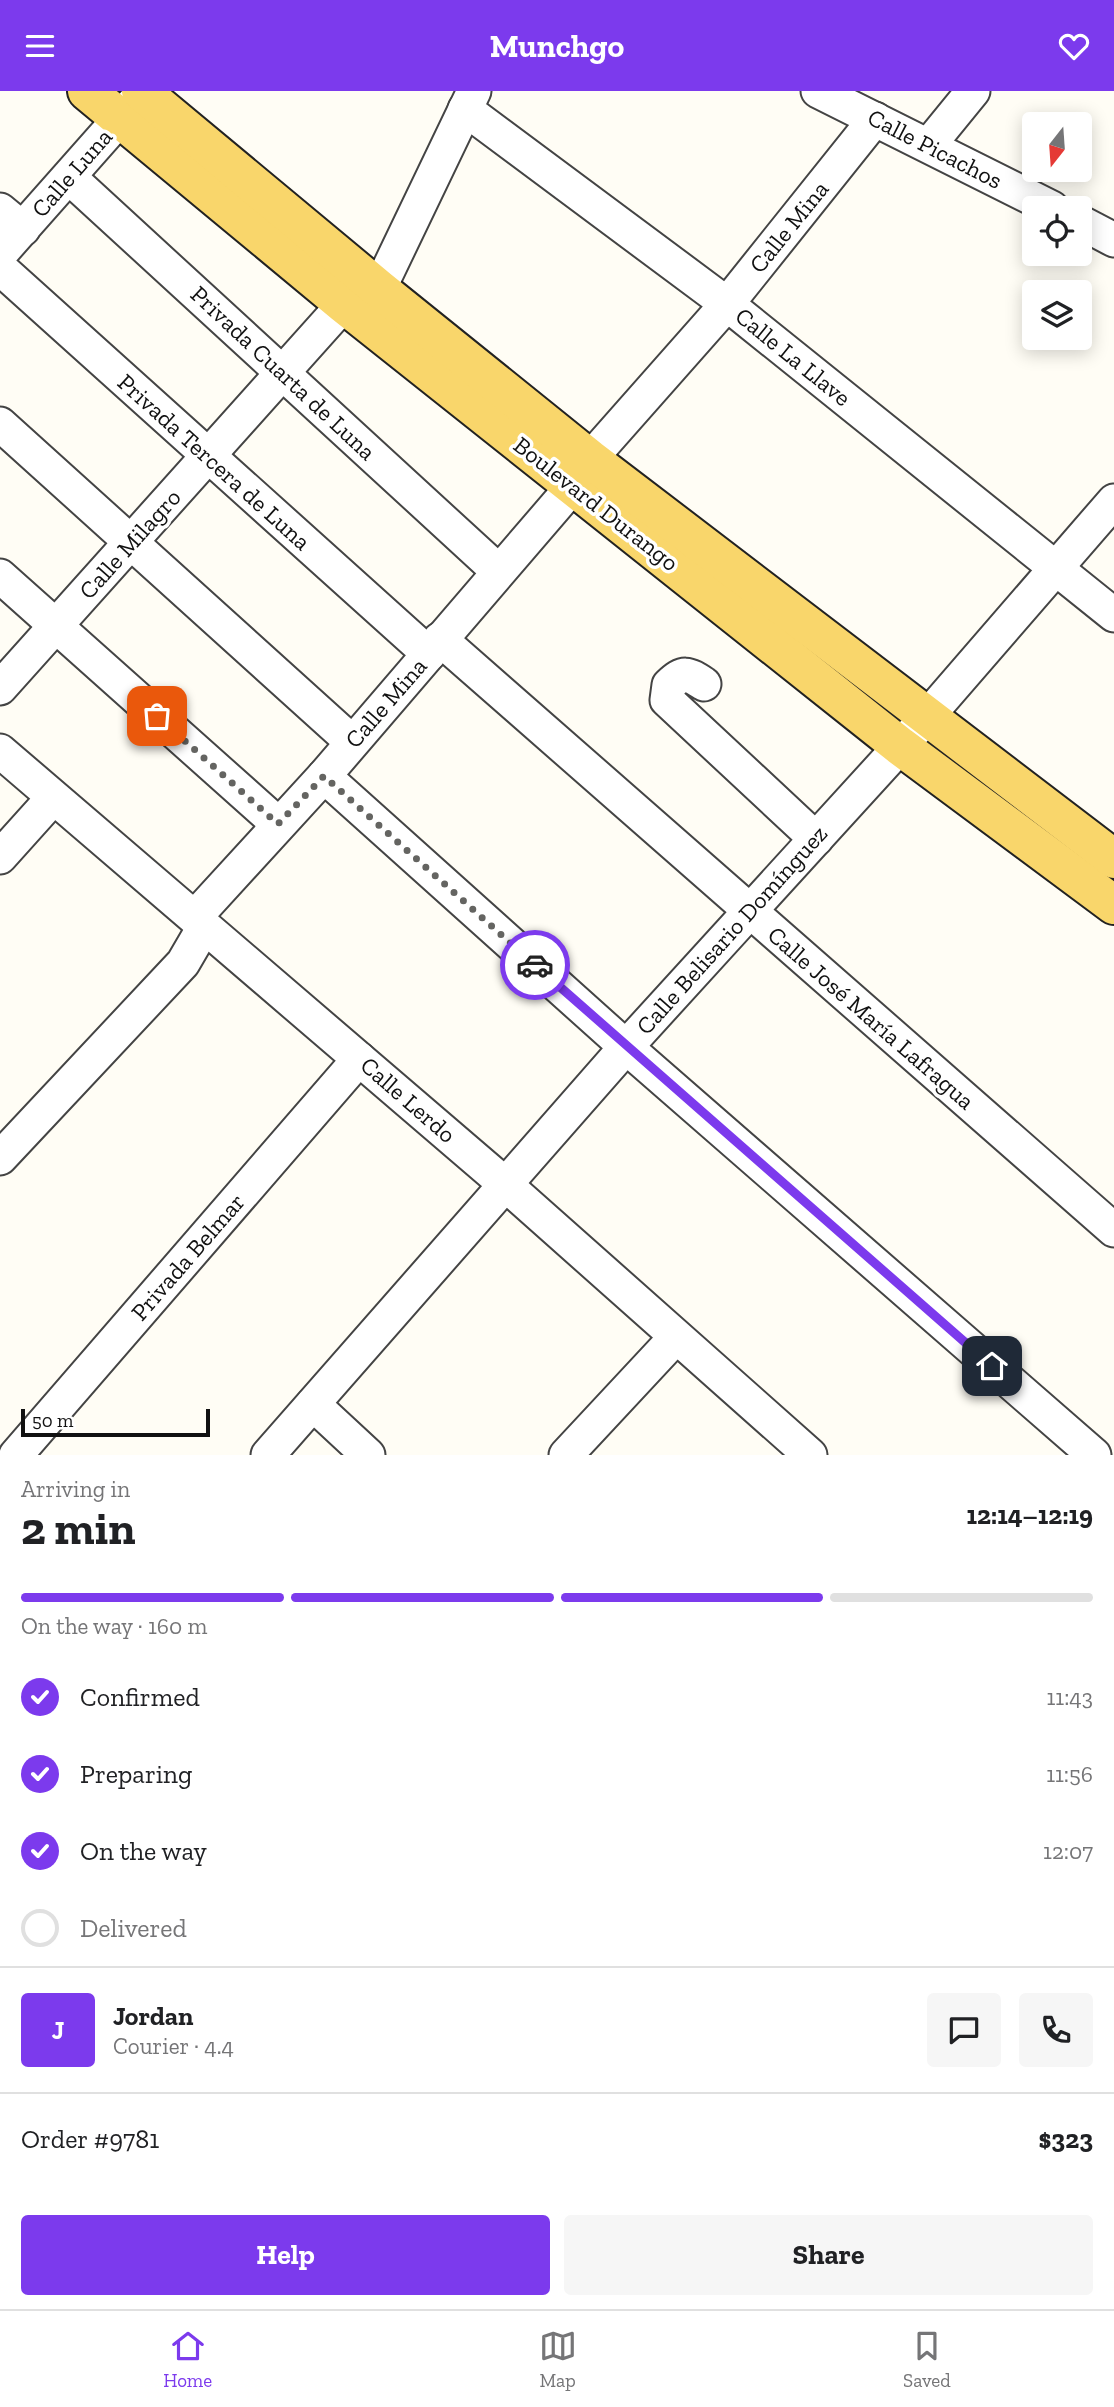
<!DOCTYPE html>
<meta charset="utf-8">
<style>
:root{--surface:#fff;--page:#f6f6f6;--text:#202124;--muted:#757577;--line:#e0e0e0;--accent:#7c3aed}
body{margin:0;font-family:"Zilla Slab",serif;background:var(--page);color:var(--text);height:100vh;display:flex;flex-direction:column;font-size:26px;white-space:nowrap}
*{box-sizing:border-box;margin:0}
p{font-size:23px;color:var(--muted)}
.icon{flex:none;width:38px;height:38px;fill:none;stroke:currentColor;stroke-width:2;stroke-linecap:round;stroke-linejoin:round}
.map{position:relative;height:1364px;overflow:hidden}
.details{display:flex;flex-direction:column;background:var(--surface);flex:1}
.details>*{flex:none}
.needle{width:46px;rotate:197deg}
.controls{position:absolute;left:1022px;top:21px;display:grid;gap:14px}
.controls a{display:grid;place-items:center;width:70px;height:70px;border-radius:7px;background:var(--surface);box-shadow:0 4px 18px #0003;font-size:35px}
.scale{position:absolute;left:21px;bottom:18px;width:189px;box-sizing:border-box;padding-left:7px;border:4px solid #111;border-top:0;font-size:19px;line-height:24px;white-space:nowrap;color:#111;-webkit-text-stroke:5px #fff;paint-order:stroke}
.pin{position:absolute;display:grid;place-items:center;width:60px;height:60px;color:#fff;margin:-30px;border-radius:14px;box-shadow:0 4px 10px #0006}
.courier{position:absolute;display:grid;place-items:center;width:70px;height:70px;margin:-35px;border:5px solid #7c3aed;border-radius:50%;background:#fff;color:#222;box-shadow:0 2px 9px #0007}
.summary em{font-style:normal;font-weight:700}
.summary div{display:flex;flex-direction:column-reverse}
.summary{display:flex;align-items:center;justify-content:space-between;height:119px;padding:0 21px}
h1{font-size:46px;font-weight:700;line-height:52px}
.bar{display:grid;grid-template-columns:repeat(4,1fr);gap:10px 7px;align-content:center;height:84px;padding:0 21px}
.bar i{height:9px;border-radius:5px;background:var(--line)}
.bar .selected{background:var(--accent)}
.bar p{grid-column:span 4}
.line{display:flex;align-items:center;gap:18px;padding:0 21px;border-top:2px solid var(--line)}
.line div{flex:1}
.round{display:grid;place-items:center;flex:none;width:74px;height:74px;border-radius:7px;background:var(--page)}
ol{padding:0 21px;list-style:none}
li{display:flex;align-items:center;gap:21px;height:77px}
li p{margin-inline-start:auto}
li .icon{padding:7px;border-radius:50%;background:var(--accent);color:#fff;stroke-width:4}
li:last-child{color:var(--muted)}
li i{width:38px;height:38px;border:4px solid var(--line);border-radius:50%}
.primary-button{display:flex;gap:14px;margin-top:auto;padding:14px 21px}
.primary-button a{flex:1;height:80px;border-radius:7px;background:var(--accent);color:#fff;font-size:28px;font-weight:700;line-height:80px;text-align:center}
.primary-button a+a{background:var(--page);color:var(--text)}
header{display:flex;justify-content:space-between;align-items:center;height:91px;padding:0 21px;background:var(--accent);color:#fff;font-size:32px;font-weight:700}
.tabs{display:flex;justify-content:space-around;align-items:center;height:98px;border-top:2px solid var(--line);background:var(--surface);font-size:19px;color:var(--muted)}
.tabs a{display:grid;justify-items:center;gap:4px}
.tabs .selected{color:var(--accent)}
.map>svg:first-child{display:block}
</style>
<header><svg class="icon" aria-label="menu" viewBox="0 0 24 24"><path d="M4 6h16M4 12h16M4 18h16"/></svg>Munchgo<svg class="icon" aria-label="heart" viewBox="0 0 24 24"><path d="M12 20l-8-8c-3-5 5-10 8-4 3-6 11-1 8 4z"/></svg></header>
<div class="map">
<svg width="1114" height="1364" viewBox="0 0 1114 1364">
<rect width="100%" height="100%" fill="#fffdf5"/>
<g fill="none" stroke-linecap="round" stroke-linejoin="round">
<defs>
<g id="minor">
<polyline points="818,0 1052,117"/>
<polyline points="465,18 727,213 1114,524"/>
<polyline points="929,54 973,0"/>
<polyline points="69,86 497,479"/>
<polyline points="0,119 23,138"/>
<polyline points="1080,131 1114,149"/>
<polyline points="0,163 138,7"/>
<polyline points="0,177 429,563"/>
<polyline points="379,198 474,0"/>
<polyline points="0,333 352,651"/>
<polyline points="590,368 727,213 875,28"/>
<polyline points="0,485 278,733"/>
<polyline points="440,548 1114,1139"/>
<path d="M704,593C687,582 684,580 669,594L667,609L816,748"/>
<polyline points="0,597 344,213"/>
<polyline points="0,660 506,1094 810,1364"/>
<polyline points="324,685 626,956 1094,1364"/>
<polyline points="0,766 53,707"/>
<polyline points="195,826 324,685 573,395"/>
<polyline points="0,1067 183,872 204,836"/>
<polyline points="313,1313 368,1364"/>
<polyline points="16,1364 359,968"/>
<polyline points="268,1364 626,956 926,627 1114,410"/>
<polyline points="566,1364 676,1246"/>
</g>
<g id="major">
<polyline points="87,0 344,213 900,655 1114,814"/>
<polyline points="141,0 379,198 590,368 1114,768"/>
</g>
</defs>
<use href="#minor" stroke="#444" stroke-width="37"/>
<use href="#major" stroke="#222" stroke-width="42"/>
<use href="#minor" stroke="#fff" stroke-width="33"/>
<use href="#major" stroke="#f9d66b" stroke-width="38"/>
</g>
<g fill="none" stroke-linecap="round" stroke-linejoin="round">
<polyline stroke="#646461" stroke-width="7" stroke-dasharray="0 12.6" points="157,625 278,733 324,685 535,874"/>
<polyline stroke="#7c3aed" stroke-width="9" points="535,874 992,1275"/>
</g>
<g text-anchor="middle" stroke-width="7" stroke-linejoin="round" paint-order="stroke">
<g font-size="24" fill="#111" stroke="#fff">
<text transform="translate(935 58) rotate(27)" y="8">Calle Picachos</text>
<text transform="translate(72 82) rotate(-49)" y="8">Calle Luna</text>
<text transform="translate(789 136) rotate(-51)" y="8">Calle Mina</text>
<text transform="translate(793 266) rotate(39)" y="8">Calle La Llave</text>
<text transform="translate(283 282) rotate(43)" y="8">Privada Cuarta de Luna</text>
<text transform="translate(214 371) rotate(42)" y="8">Privada Tercera de Luna</text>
<text transform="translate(596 413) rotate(38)" y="8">Boulevard Durango</text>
<text transform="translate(130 453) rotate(-48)" y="8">Calle Milagro</text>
<text transform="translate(386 612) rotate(-49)" y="8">Calle Mina</text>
<text transform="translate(732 839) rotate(-48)" y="8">Calle Belisario Domínguez</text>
<text transform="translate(871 927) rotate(41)" y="8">Calle José María Lafragua</text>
<text transform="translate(408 1009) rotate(41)" y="8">Calle Lerdo</text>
<text transform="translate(188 1166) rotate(-49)" y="8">Privada Belmar</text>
</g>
</g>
</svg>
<div class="controls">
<a><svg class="needle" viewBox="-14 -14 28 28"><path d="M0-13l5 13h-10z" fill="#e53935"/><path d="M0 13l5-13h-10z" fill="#757577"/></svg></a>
<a><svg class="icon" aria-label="locate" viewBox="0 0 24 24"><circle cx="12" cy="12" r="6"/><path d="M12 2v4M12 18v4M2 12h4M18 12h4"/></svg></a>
<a><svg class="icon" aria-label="layers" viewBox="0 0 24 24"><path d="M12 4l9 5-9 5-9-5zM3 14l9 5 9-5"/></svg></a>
</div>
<div class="scale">50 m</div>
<div class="pin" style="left:157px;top:625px;background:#ea580c"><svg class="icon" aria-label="bag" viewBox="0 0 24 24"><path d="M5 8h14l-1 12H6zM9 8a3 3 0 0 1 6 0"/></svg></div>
<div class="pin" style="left:992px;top:1275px;background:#1f2937"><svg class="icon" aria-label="home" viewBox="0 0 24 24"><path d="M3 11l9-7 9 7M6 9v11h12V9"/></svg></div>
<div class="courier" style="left:535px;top:874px"><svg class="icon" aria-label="car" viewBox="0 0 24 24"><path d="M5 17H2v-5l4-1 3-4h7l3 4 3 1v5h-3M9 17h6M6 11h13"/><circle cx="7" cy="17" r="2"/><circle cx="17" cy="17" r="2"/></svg></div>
</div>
<section class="details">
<div class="summary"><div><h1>2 min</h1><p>Arriving in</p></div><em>12:14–12:19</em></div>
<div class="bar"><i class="selected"></i><i class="selected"></i><i class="selected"></i><i></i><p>On the way · 160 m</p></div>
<ol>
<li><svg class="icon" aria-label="check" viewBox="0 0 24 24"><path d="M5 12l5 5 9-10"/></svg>Confirmed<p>11:43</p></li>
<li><svg class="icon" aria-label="check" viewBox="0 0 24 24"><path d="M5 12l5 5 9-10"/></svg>Preparing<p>11:56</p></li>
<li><svg class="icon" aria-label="check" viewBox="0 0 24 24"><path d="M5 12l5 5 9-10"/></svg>On the way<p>12:07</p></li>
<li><i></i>Delivered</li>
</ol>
<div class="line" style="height:126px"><b class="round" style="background:var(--accent);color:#fff">J</b><div><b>Jordan</b><p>Courier · 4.4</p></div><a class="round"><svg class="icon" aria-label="chat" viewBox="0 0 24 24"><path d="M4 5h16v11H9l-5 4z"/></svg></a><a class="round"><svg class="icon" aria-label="phone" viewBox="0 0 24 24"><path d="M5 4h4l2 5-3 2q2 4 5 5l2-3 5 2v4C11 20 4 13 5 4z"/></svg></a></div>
<div class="line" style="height:91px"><div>Order #9781</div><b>$323</b></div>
<div class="primary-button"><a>Help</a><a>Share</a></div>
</section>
<nav class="tabs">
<a class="selected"><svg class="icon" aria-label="home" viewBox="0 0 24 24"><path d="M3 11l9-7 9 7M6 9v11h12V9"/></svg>Home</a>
<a><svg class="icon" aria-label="map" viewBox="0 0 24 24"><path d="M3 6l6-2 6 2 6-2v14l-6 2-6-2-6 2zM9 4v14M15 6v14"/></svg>Map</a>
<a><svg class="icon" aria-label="saved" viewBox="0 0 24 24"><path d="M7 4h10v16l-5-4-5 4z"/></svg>Saved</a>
</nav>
